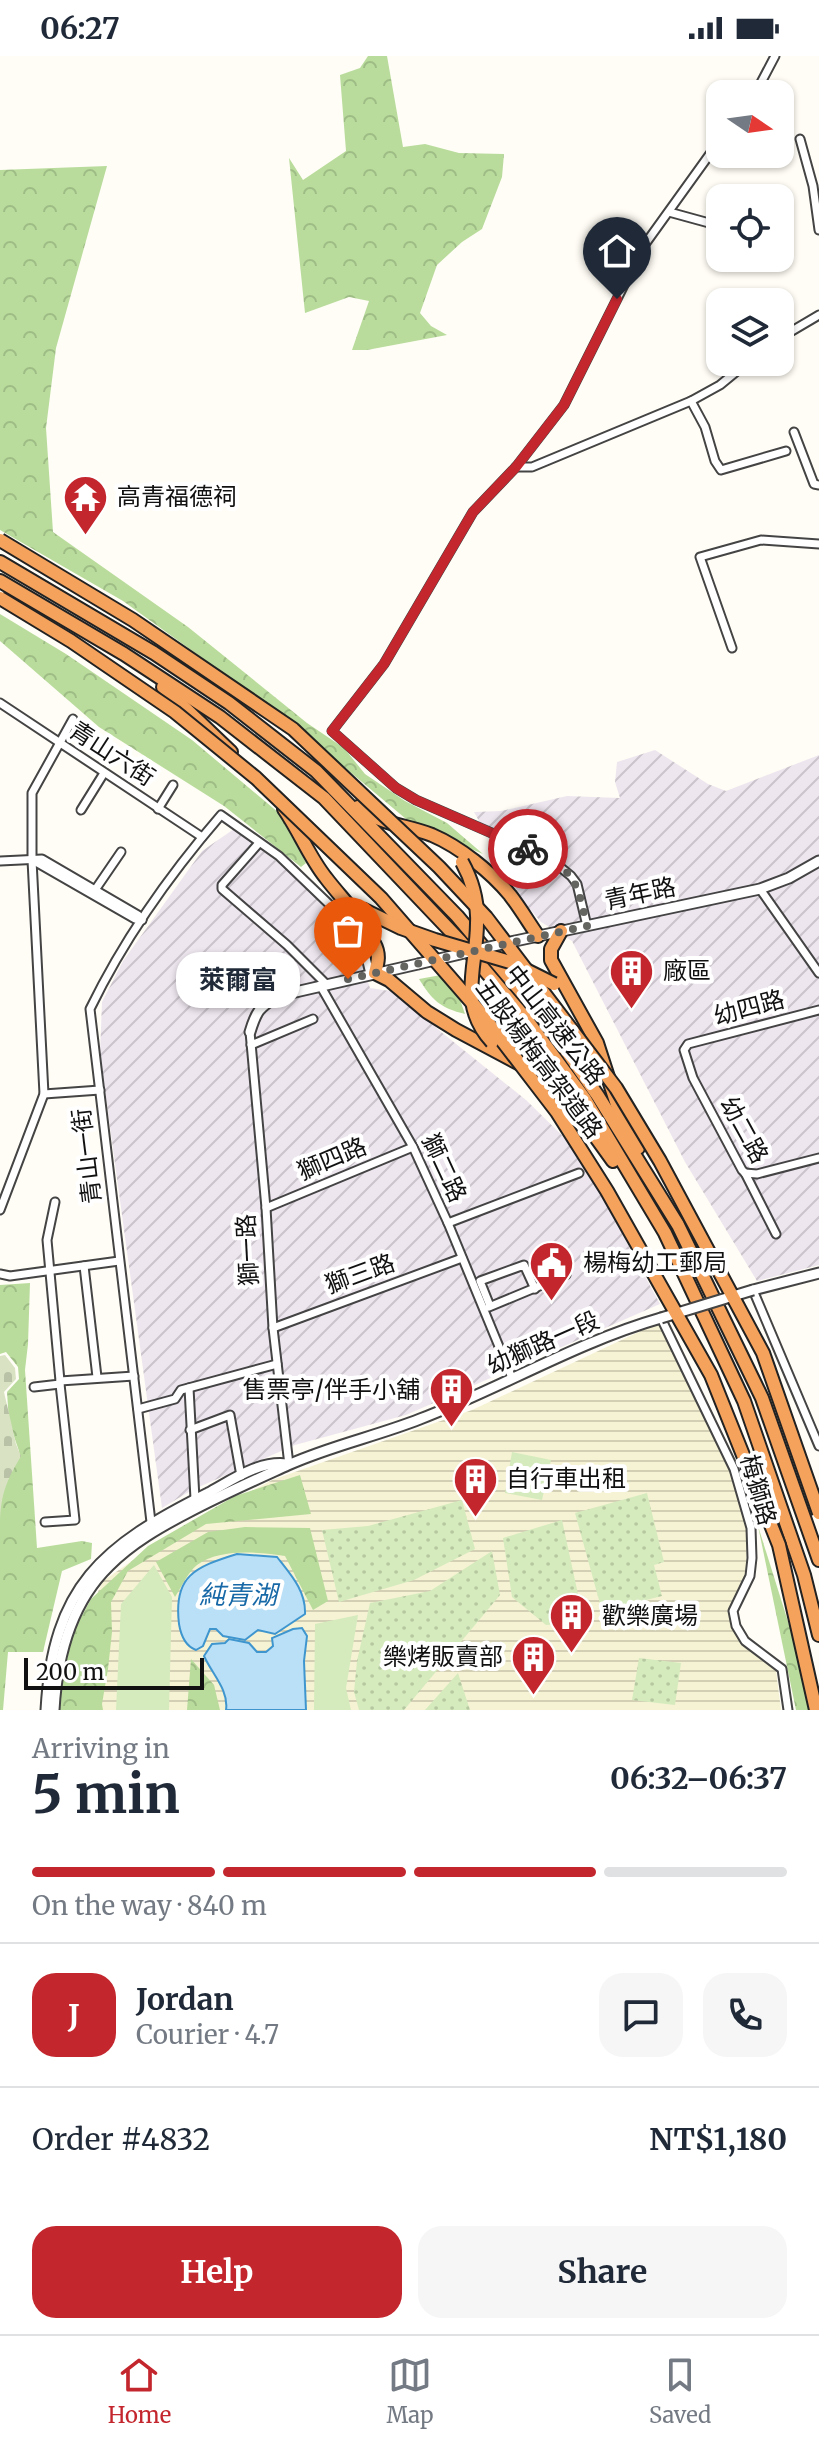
<!DOCTYPE html>
<meta charset="utf-8">
<style>
:root{--surface:#fff;--page:#f6f6f7;--text:#1f2937;--muted:#747a83;--line:#e0e1e3;--accent:#c4262e}
body{margin:0;font-family:Merriweather,"Noto Sans TC",serif;background:var(--page);color:var(--text);height:100vh;display:flex;flex-direction:column;font-size:30px;white-space:nowrap}
*{box-sizing:border-box;margin:0}
p{font-size:26px;color:var(--muted)}
.icon{flex:none;width:44px;height:44px;fill:none;stroke:currentColor;stroke-width:2;stroke-linecap:round;stroke-linejoin:round}
.map{position:relative;height:1654px;overflow:hidden}
.details{display:flex;flex-direction:column;background:var(--surface);flex:1}
.details>*{flex:none}
.needle{width:52px;rotate:103deg}
.fabs{position:absolute;left:706px;top:24px;display:grid;gap:16px}
.fabs a{display:grid;place-items:center;width:88px;height:88px;border-radius:16px;background:var(--surface);box-shadow:0 2px 6px #0004;font-size:40px}
.scale{position:absolute;left:24px;bottom:20px;width:180px;box-sizing:border-box;padding-left:8px;border:4px solid #111;border-top:0;font-size:22px;line-height:28px;white-space:nowrap;color:#111;-webkit-text-stroke:6px #fff;paint-order:stroke}
.pin{position:absolute;display:grid;place-items:center;width:68px;height:68px;color:#fff;margin:-82px -34px;border-radius:50% 50% 50% 0;rotate:-45deg;box-shadow:0 0 8px #0007}
.pin .icon{rotate:45deg}
.courier{position:absolute;display:grid;place-items:center;width:80px;height:80px;margin:-40px;border:6px solid #c4262e;border-radius:50%;background:#fff;color:#222;box-shadow:0 2px 10px #0007}
.bubble{position:absolute;height:56px;border-radius:24px;background:var(--surface);box-shadow:0 2px 6px #0004;font-size:26px;font-weight:700;line-height:56px;text-align:center}
.headline em{font-style:normal;font-weight:700}
.headline div{display:flex;flex-direction:column-reverse}
.headline{display:flex;align-items:center;justify-content:space-between;height:136px;padding:0 32px}
h1{font-size:52px;font-weight:700;line-height:60px}
.bar{display:grid;grid-template-columns:repeat(4,1fr);gap:12px 8px;align-content:center;height:96px;padding:0 32px}
.bar i{height:10px;border-radius:6px;background:var(--line)}
.bar .selected{background:var(--accent)}
.bar p{grid-column:span 4}
.line{display:flex;align-items:center;gap:20px;padding:0 32px;border-top:2px solid var(--line)}
.line div{flex:1}
.round{display:grid;place-items:center;flex:none;width:84px;height:84px;border-radius:24px;background:var(--page)}
.button{display:flex;gap:16px;margin-top:auto;padding:16px 32px}
.button a{flex:1;height:92px;border-radius:24px;background:var(--accent);color:#fff;font-size:32px;font-weight:700;line-height:92px;text-align:center}
.button a+a{background:var(--page);color:var(--text)}
.status{display:flex;justify-content:space-between;align-items:center;height:56px;padding:0 40px;background:var(--surface);direction:ltr}
.status svg{height:22px;fill:currentColor}
.menu{display:flex;justify-content:space-around;align-items:center;height:112px;border-top:2px solid var(--line);background:var(--surface);font-size:22px;color:var(--muted)}
.menu a{display:grid;justify-items:center;gap:4px}
.menu .selected{color:var(--accent)}
.map>svg:first-child{display:block}
</style>
<div class="status"><b>06:27</b><svg viewBox="0 0 49 12"><path d="M0 12V9h3v3zM5 12V6h3v6zM10 12V3h3v9zM15 12V0h3v12zM26 1h20v11H26zM47 4h2v5h-2z"/></svg></div>
<div class="map">
<svg width="819" height="1654" viewBox="0 0 819 1654">
<defs>
<pattern id="industrial-furrows" width="10" height="10" patternUnits="userSpaceOnUse" patternTransform="scale(2)"><rect width="10" height="10" fill="#eee6ef"/><path d="M-1 1l2-2M0 10L10 0M9 11l2-2" fill="none" stroke="#cbc4cc"/></pattern>
<pattern id="farmland-rules" width="6" height="5" patternUnits="userSpaceOnUse" patternTransform="scale(2)"><rect width="6" height="5" fill="#f6f3d4"/><path d="M0 2.5h6" fill="none" stroke="#d2cfb5"/></pattern>
<pattern id="grass-dots" width="8" height="8" patternUnits="userSpaceOnUse" patternTransform="scale(2)"><rect width="8" height="8" fill="#d5ebbd"/><path d="M2 2h.1M6 6h.1" fill="none" stroke="#b6c8a1" stroke-width="1.8" stroke-linecap="round"/></pattern>
<pattern id="forest-crowns" width="20" height="18" patternUnits="userSpaceOnUse" patternTransform="scale(2)"><rect width="20" height="18" fill="#b9dc9c"/><path d="M2 6a3 3 0 1 1 6 0M12 15a3 3 0 1 1 6 0" fill="none" stroke="#9ebc85"/></pattern>
<pattern id="cemetery-stones" width="16" height="16" patternUnits="userSpaceOnUse" patternTransform="scale(2)"><rect width="16" height="16" fill="#d9e3c4"/><path d="M2 7V4a2 2 0 0 1 4 0v3zM10 15v-3a2 2 0 0 1 4 0v3z" fill="#b9c2a7"/></pattern>
</defs>
<rect width="100%" height="100%" fill="#fffdf5"/>
<g fill="url(#industrial-furrows)">
<polygon points="655,694 708,728 726,735 819,699 819,1209 757,1225 685,1106 572,885 541,866 523,845 474,756 501,755 567,740 620,742 615,726 617,706"/>
<polygon points="234,773 288,814 359,886 363,911 370,932 397,936 440,975 526,1044 577,1094 660,1248 406,1359 295,1389 192,1434 162,1452 100,998 102,946 123,905 202,795"/>
</g>
<polygon fill="url(#farmland-rules)" points="660,1266 731,1415 747,1472 746,1520 729,1561 740,1584 776,1614 781,1654 63,1654 73,1590 103,1525 168,1480 272,1424 472,1354"/>
<g fill="url(#grass-dots)">
<polygon points="647,1437 664,1506 654,1509 662,1540 602,1555 575,1457"/>
<polygon points="462,1444 475,1493 414,1524 339,1546 322,1474 368,1470"/>
<polygon points="562,1464 584,1566 546,1569 512,1541 503,1482"/>
<polygon points="492,1495 500,1539 404,1654 359,1654 354,1636 357,1605 370,1547 430,1535"/>
<polygon points="639,1602 681,1607 675,1649 632,1644"/>
<polygon points="458,1617 470,1654 425,1654"/>
</g>
<g fill="url(#forest-crowns)">
<polygon points="368,0 387,0 403,91 425,88 459,97 504,98 502,121 482,173 462,186 437,209 420,257 431,270 447,279 367,294 352,294 369,245 349,241 305,257 289,102 303,124 346,95 340,19 360,12"/>
<polygon points="107,110 56,292 46,372 53,476 188,571 307,667 344,692 365,718 405,745 447,767 483,798 412,768 287,663 123,545 0,474 0,114"/>
<polygon points="0,558 66,598 192,684 279,757 306,807 301,811 224,750 99,671 0,585"/>
<path d="M441,919L457,935L465,958C440,952 432,944 419,923Z"/>
<polygon points="30,1227 28,1288 25,1314 37,1492 82,1485 92,1487 91,1503 62,1515 43,1596 8,1596 3,1654 0,1654 0,1426 7,1412 19,1395 9,1366 7,1336 19,1323 18,1311 6,1296 0,1298 0,1229"/>
<polygon points="300,1419 311,1458 206,1468 128,1515 111,1546 112,1576 108,1613 102,1648 103,1654 59,1654 60,1636 73,1576 91,1543 148,1490 235,1440"/>
<polygon points="758,1470 790,1572 810,1654 796,1654"/>
<path d="M245,1471L310,1472L328,1545L313,1554L285,1500C259,1496 220,1492 197,1509C188,1516 181,1532 175,1541L156,1506L208,1476Z"/>
<polygon points="191,1603 214,1629 220,1654 187,1654"/>
</g>
<path fill="url(#cemetery-stones)" d="M5,1299L15,1312L16,1323L4,1336L16,1388L21,1400C7,1424 1,1437 0,1465V1300Z"/>
<g fill="#d5ebbd">
<polygon points="512,1396 551,1404 542,1444 505,1437"/>
<polygon points="154,1509 172,1541 169,1654 116,1654 121,1548"/>
<polygon points="358,1559 346,1632 351,1654 314,1654 315,1568"/>
</g>
<g fill="#b9e0f7" stroke="#3f96cf" stroke-width="2">
<path d="M237,1498L277,1501C291,1519 306,1535 305,1558L275,1578L258,1574L245,1584L223,1580L216,1573H210L203,1590L196,1594C185,1590 181,1580 179,1568C173,1520 195,1511 237,1498Z"/>
<path d="M302,1572L307,1580L304,1605L306,1654H226C229,1634 212,1618 204,1600L212,1588L225,1587L229,1583L249,1587L257,1596H266L273,1590L272,1582L293,1573Z"/>
</g>
<g fill="none" stroke-linecap="round" stroke-linejoin="round">
<defs>
<g id="minor">
<polyline points="755,38 775,0"/>
<polyline points="800,83 813,130 819,174"/>
<polyline points="669,156 720,170"/>
<polyline points="780,282 819,259"/>
<polyline points="691,345 705,371 715,405 721,414 786,395"/>
<polyline points="794,376 814,428 819,429"/>
<polyline points="516,411 532,411 691,345 720,329 748,306"/>
<polyline points="732,592 700,501 761,484 819,488"/>
<polyline points="0,647 202,781"/>
<polyline points="158,753 173,729"/>
<polyline points="81,754 104,717"/>
<polyline points="259,787 222,829 222,833 287,889 326,928"/>
<polyline points="0,805 42,803 138,859 142,864"/>
<polyline points="34,805 135,863 142,864"/>
<polyline points="760,833 819,917"/>
<polyline points="95,834 121,796"/>
<polyline points="587,870 577,828 571,820 549,802 416,744 396,732 332,675 384,608 473,456 516,411 564,349 643,191 720,84"/>
<polyline points="320,929 413,1091 448,1167 512,1322"/>
<polyline points="250,976 266,1152 273,1272 289,1409"/>
<polyline points="251,989 313,963"/>
<polyline points="44,1038 100,1034"/>
<polyline points="745,1117 757,1118 819,1102"/>
<polyline points="55,1146 47,1184 60,1325"/>
<polyline points="266,1152 413,1091"/>
<polyline points="0,1154 44,1038 32,804 32,737 73,663"/>
<polyline points="448,1167 579,1117"/>
<polyline points="776,1178 745,1117 742,1114 693,1022 684,994 688,988 819,954"/>
<polyline points="84,1210 97,1321"/>
<polyline points="0,1218 10,1220 119,1205"/>
<polyline points="753,1234 819,1390"/>
<polyline points="490,1250 480,1225 524,1209 535,1233"/>
<polyline points="489,1251 566,1219"/>
<polyline points="661,1262 734,1413 751,1472 752,1502 750,1520 733,1555 736,1570 745,1585 782,1613 788,1654"/>
<polyline points="273,1272 462,1202"/>
<polyline points="34,1331 60,1328 60,1325 134,1320"/>
<polyline points="189,1332 195,1443"/>
<polyline points="138,1353 175,1343 181,1334 277,1308"/>
<polyline points="190,1374 230,1359 241,1420"/>
<polyline points="45,1466 75,1464 60,1328"/>
<path d="M155,1471L151,1466L90,953C124,883 170,818 221,759L279,800L355,873L363,889L370,918"/>
</g>
<g id="tertiary">
<polyline points="515,885 760,833 789,822 819,805"/>
<path d="M250,976C256,956 259,951 278,940L418,908"/>
<polyline points="753,1234 819,1217"/>
<path d="M46,1654C53,1530 102,1490 208,1437C232,1424 260,1404 287,1408"/>
<path d="M54,1654C57,1602 70,1548 109,1510C132,1487 160,1471 189,1456C221,1439 255,1424 288,1409C330,1390 377,1380 420,1363C501,1332 577,1286 661,1262"/>
</g>
<g id="motorway">
<polyline points="0,506 154,597 229,647 316,715 457,860 545,964 598,1040 678,1169 762,1342 819,1504"/>
<polyline points="0,525 124,598 220,661 324,742 460,885 527,964 585,1043 665,1177 744,1345 804,1519 819,1579"/>
<polyline points="163,631 231,696"/>
<path d="M358,751C381,769 407,769 432,779C460,791 491,816 510,839C520,852 529,867 538,880"/>
<path d="M284,753C300,776 309,801 326,822C342,843 363,863 374,887C380,898 378,906 375,917L389,924L427,956L456,974L535,1016L556,1031L572,1048L613,1105"/>
<polyline points="561,875 551,893 551,904 597,987 618,1052 638,1092"/>
</g>
</defs>
<use href="#minor" stroke="#444" stroke-width="11"/>
<use href="#tertiary" stroke="#444" stroke-width="13"/>
<use href="#motorway" stroke="#222" stroke-width="16"/>
<use href="#minor" stroke="#fff" stroke-width="7"/>
<use href="#tertiary" stroke="#fff" stroke-width="9"/>
<use href="#motorway" stroke="#f5a25d" stroke-width="12"/>
<defs>
<g id="tertiary-bridge">
<polyline points="418,908 515,885"/>
<polyline points="661,1262 753,1234"/>
</g>
<g id="motorway-bridge">
<polyline points="0,484 133,564 293,673 439,811 486,861 616,1032 660,1105 763,1297 819,1457"/>
<polyline points="0,542 71,585 175,656 256,722 381,842 481,957 557,1056 607,1135 711,1319 779,1489 816,1654"/>
<path d="M462,806C472,824 478,846 477,867C477,911 457,948 492,986"/>
<polyline points="362,853 401,872 435,884 510,906 554,928"/>
</g>
</defs>
<use href="#tertiary-bridge" stroke="#444" stroke-width="13" stroke-linecap="butt"/>
<use href="#motorway-bridge" stroke="#222" stroke-width="16" stroke-linecap="butt"/>
<use href="#tertiary-bridge" stroke="#fff" stroke-width="9"/>
<use href="#motorway-bridge" stroke="#f5a25d" stroke-width="12"/>
</g>
<g fill="none" stroke-linecap="round" stroke-linejoin="round">
<path stroke="#646461" stroke-width="8" stroke-dasharray="0 14.4" d="M348,923L587,870C576,822 575,814 528,793"/>
<polyline stroke="#c4262e" stroke-width="10" points="528,793 416,744 396,732 332,675 384,608 473,456 516,411 564,349 617,243"/>
</g>
<defs>
<symbol id="temple-pin" viewBox="-11 -11 22 30"><path d="M0 17L-7.5 6A9.5 9.5 0 1 1 7.5 6Z" fill="#c4262e" stroke="#fff"/><path d="M0-6L5-2H3V0L6.5 2.5H4V6H1.5V3h-3V6H-4V2.5H-6.5L-3 0V-2H-5Z" fill="#fff"/></symbol>
<symbol id="building-pin" viewBox="-11 -11 22 30"><path d="M0 17L-7.5 6A9.5 9.5 0 1 1 7.5 6Z" fill="#c4262e" stroke="#fff"/><path d="M-4-6H4V6H1V3H-1V6H-4ZM-2.5-4.3h1.7v1.8h-1.7ZM.8-4.3h1.7v1.8H.8ZM-2.5-1h1.7V.8h-1.7ZM.8-1h1.7V.8H.8Z" fill="#fff"/></symbol>
<symbol id="civic-pin" viewBox="-11 -11 22 30"><path d="M0 17L-7.5 6A9.5 9.5 0 1 1 7.5 6Z" fill="#c4262e" stroke="#fff"/><path d="M-.6-6.5H3V-4.5H.6V-3L4-1V1h2V6H-6V1h2V-1L-.6-3ZM-1.2 2.5V6h2.4V2.5Z" fill="#fff"/></symbol>
</defs>
<g fill-rule="evenodd">
<use href="#temple-pin" x="60" y="416" width="51" height="69"/>
<use href="#building-pin" x="606" y="890" width="51" height="69"/>
<use href="#civic-pin" x="526" y="1182" width="51" height="69"/>
<use href="#building-pin" x="426" y="1308" width="51" height="69"/>
<use href="#building-pin" x="450" y="1398" width="51" height="69"/>
<use href="#building-pin" x="546" y="1534" width="51" height="69"/>
<use href="#building-pin" x="508" y="1576" width="51" height="69"/>
</g>
<g text-anchor="middle" stroke-width="8" stroke-linejoin="round" paint-order="stroke">
<g font-size="24" fill="#111" stroke="#fff" text-anchor="start">
<text x="117" y="449">高青福德祠</text>
<text x="663" y="923">廠區</text>
<text x="583" y="1215">楊梅幼工郵局</text>
<text x="420" y="1342" text-anchor="end">售票亭/伴手小舖</text>
<text x="506" y="1431">自行車出租</text>
<text x="602" y="1568">歡樂廣場</text>
<text x="503" y="1609" text-anchor="end">樂烤販賣部</text>
</g>
<g font-size="24" fill="#111" stroke="#fff">
<text transform="translate(112 698) rotate(33)" y="8">青山六街</text>
<text transform="translate(640 838) rotate(-12)" y="8">青年路</text>
<text transform="translate(749 952) rotate(-15)" y="8">幼四路</text>
<text transform="translate(555 969) rotate(52)" y="8">中山高速公路</text>
<text transform="translate(539 1003) rotate(53)" y="8">五股楊梅高架道路</text>
<text transform="translate(744 1074) rotate(61)" y="8">幼二路</text>
<text transform="translate(87 1100) rotate(-97)" y="8">青山一街</text>
<text transform="translate(332 1103) rotate(-23)" y="8">獅四路</text>
<text transform="translate(444 1112) rotate(65)" y="8">獅二路</text>
<text transform="translate(248 1194) rotate(-93)" y="8">獅一路</text>
<text transform="translate(360 1218) rotate(-20)" y="8">獅三路</text>
<text transform="translate(543 1287) rotate(-24)" y="8">幼獅路一段</text>
<text transform="translate(758 1434) rotate(74)" y="8">梅獅路</text>
</g>
<g font-size="26" font-style="italic" fill="#1768a6" stroke="#fff">
<text x="238" y="1548">純青湖</text>
</g>
</g>
</svg>
<div class="fabs">
<a><svg class="needle" viewBox="-14 -14 28 28"><path d="M0-13l5 13h-10z" fill="#e53935"/><path d="M0 13l5-13h-10z" fill="#747a83"/></svg></a>
<a><svg class="icon" aria-label="locate" viewBox="0 0 24 24"><circle cx="12" cy="12" r="6"/><path d="M12 2v4M12 18v4M2 12h4M18 12h4"/></svg></a>
<a><svg class="icon" aria-label="layers" viewBox="0 0 24 24"><path d="M12 4l9 5-9 5-9-5zM3 14l9 5 9-5"/></svg></a>
</div>
<div class="scale">200 m</div>
<div class="pin" style="left:348px;top:923px;background:#ea580c"><svg class="icon" aria-label="bag" viewBox="0 0 24 24"><path d="M5 8h14l-1 12H6zM9 8a3 3 0 0 1 6 0"/></svg></div>
<div class="pin" style="left:617px;top:243px;background:#1f2937"><svg class="icon" aria-label="home" viewBox="0 0 24 24"><path d="M3 11l9-7 9 7M6 9v11h12V9"/></svg></div>
<div class="courier" style="left:528px;top:793px"><svg class="icon" aria-label="bike" viewBox="0 0 24 24"><circle cx="6" cy="16" r="4"/><circle cx="18" cy="16" r="4"/><path d="M6 16l4-8h5l3 8M10 8l3 8H6M13 5h3"/></svg></div>
<div class="bubble" style="left:176px;top:896px;width:124px">萊爾富</div>
</div>
<section class="details">
<div class="headline"><div><h1>5 min</h1><p>Arriving in</p></div><em>06:32–06:37</em></div>
<div class="bar"><i class="selected"></i><i class="selected"></i><i class="selected"></i><i></i><p>On the way · 840 m</p></div>
<div class="line" style="height:144px"><b class="round" style="background:var(--accent);color:#fff">J</b><div><b>Jordan</b><p>Courier · 4.7</p></div><a class="round"><svg class="icon" aria-label="chat" viewBox="0 0 24 24"><path d="M4 5h16v11H9l-5 4z"/></svg></a><a class="round"><svg class="icon" aria-label="phone" viewBox="0 0 24 24"><path d="M5 4h4l2 5-3 2q2 4 5 5l2-3 5 2v4C11 20 4 13 5 4z"/></svg></a></div>
<div class="line" style="height:104px"><div>Order #4832</div><b>NT$1,180</b></div>
<div class="button"><a>Help</a><a>Share</a></div>
</section>
<nav class="menu">
<a class="selected"><svg class="icon" aria-label="home" viewBox="0 0 24 24"><path d="M3 11l9-7 9 7M6 9v11h12V9"/></svg>Home</a>
<a><svg class="icon" aria-label="map" viewBox="0 0 24 24"><path d="M3 6l6-2 6 2 6-2v14l-6 2-6-2-6 2zM9 4v14M15 6v14"/></svg>Map</a>
<a><svg class="icon" aria-label="saved" viewBox="0 0 24 24"><path d="M7 4h10v16l-5-4-5 4z"/></svg>Saved</a>
</nav>
